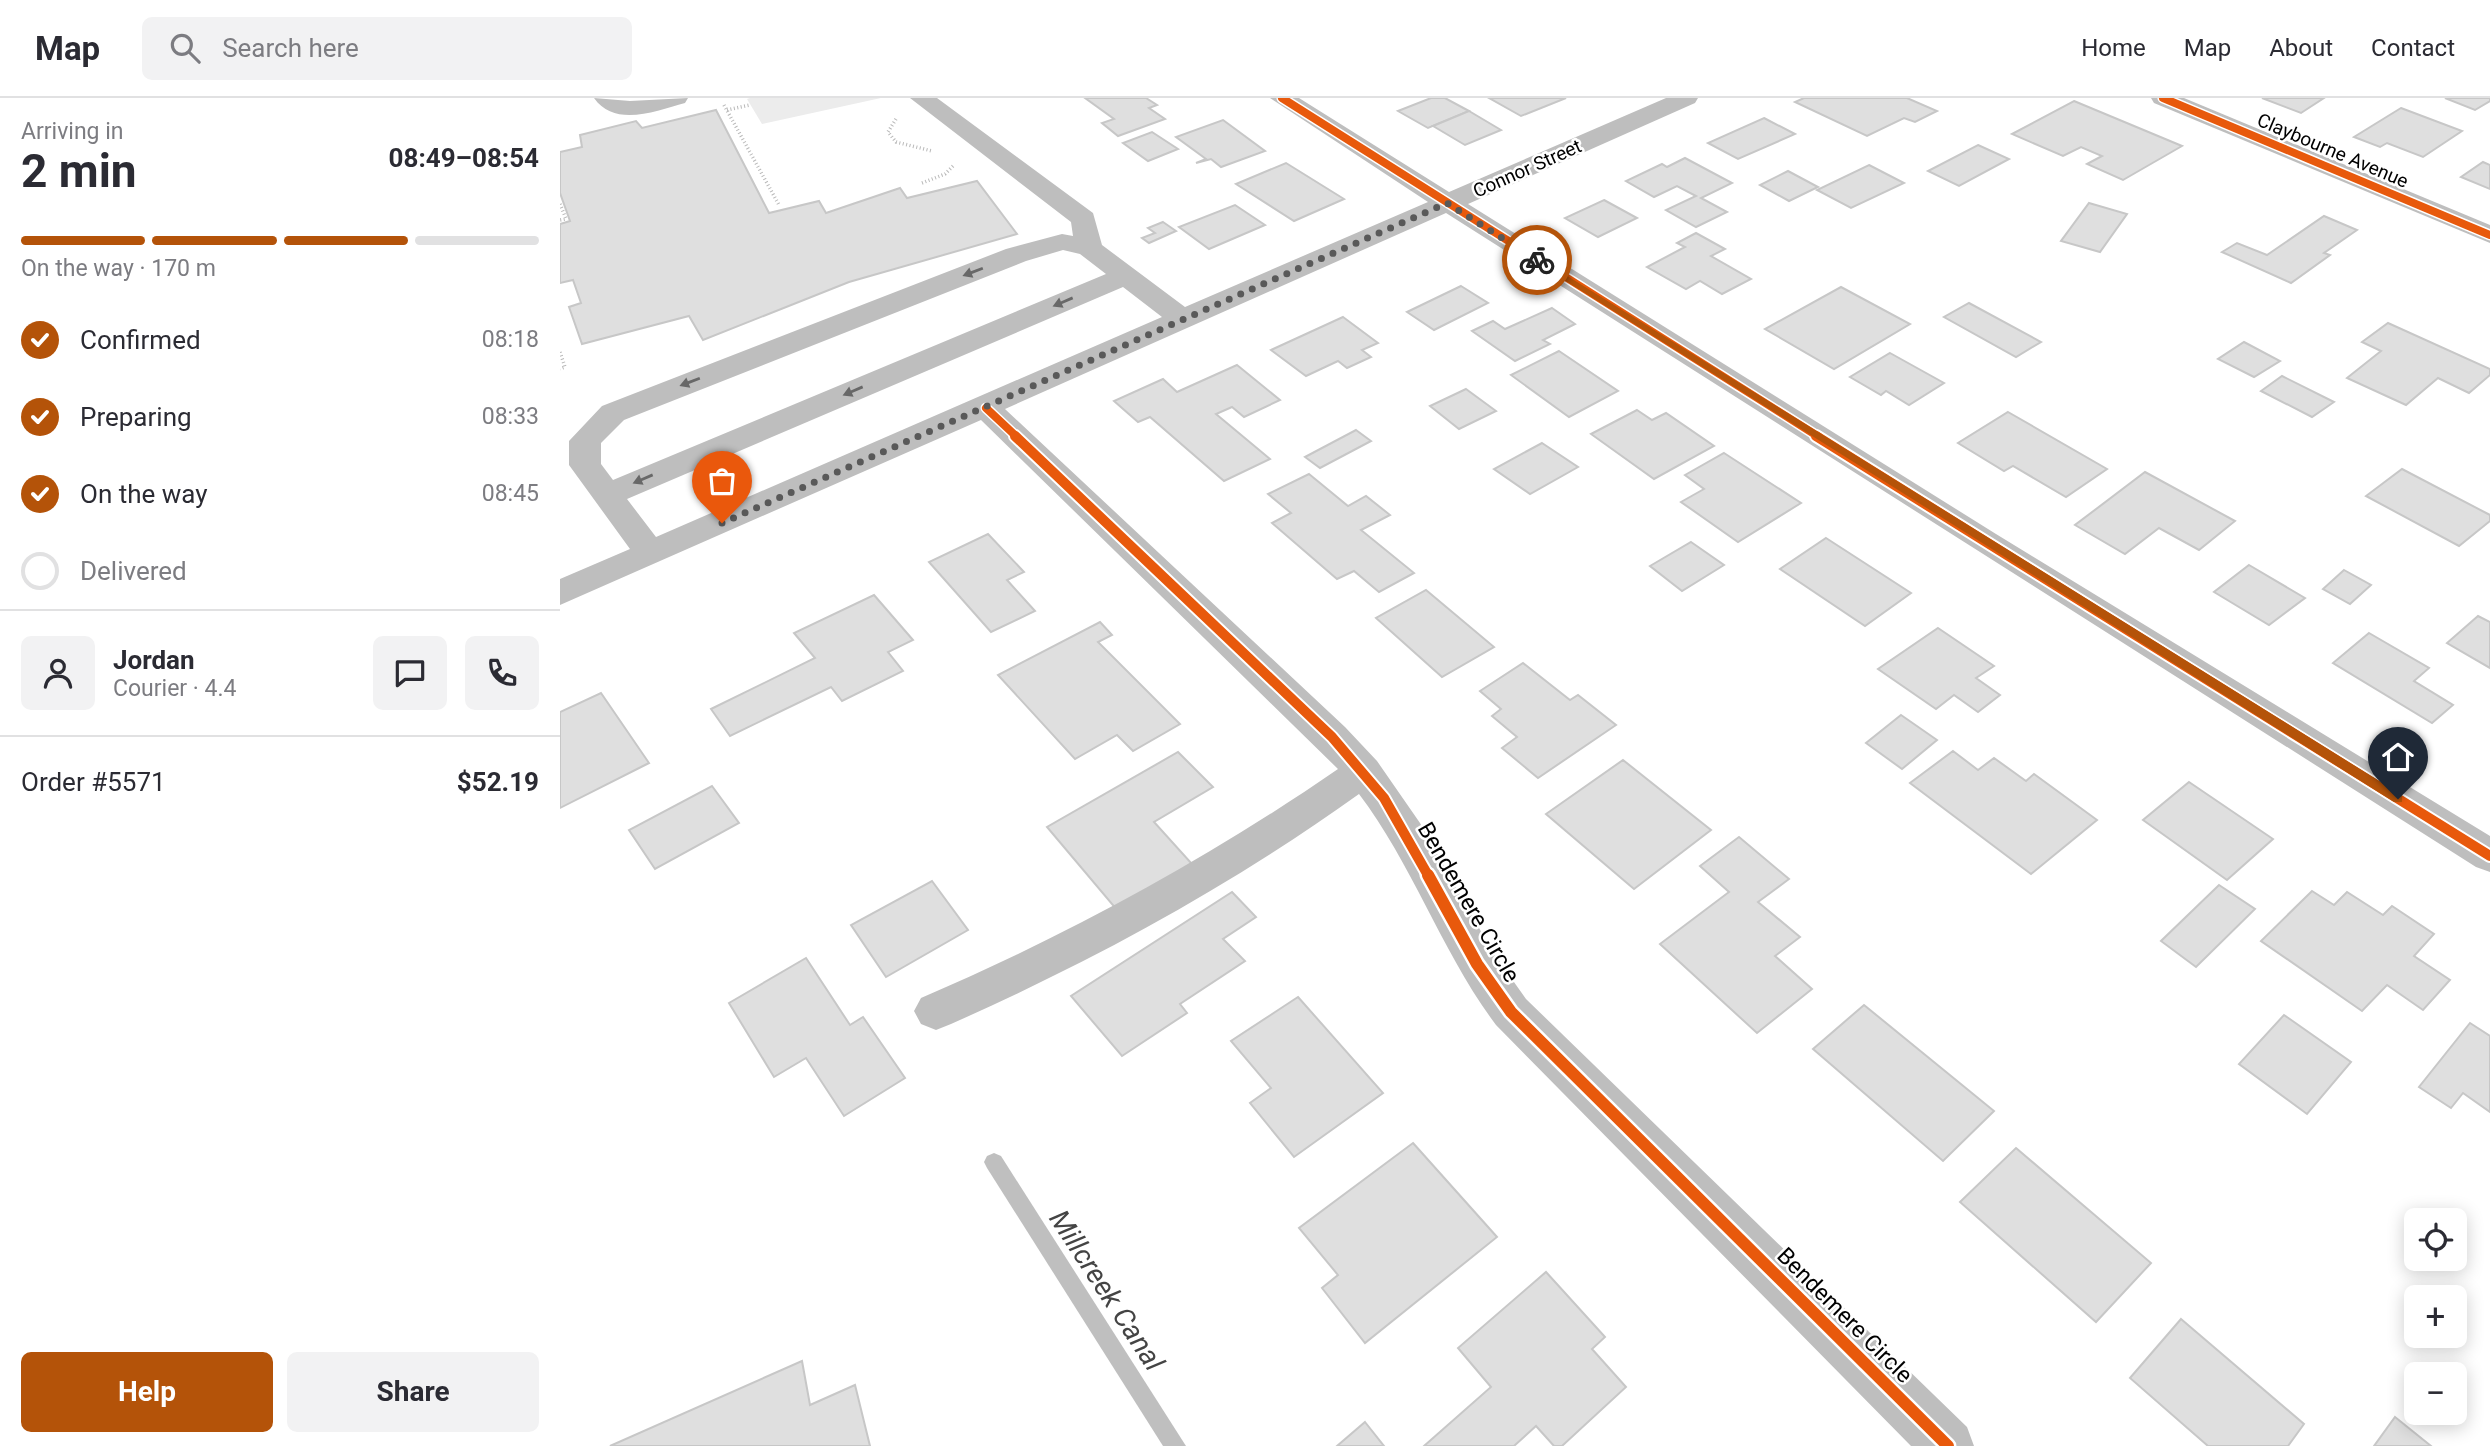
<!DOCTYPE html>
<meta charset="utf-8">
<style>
:root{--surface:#fff;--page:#f2f2f3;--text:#2b2b33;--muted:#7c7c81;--line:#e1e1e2;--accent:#b45309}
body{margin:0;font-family:Roboto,sans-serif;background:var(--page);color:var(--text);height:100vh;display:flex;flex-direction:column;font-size:26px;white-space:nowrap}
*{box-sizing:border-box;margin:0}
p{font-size:23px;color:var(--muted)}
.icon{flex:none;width:38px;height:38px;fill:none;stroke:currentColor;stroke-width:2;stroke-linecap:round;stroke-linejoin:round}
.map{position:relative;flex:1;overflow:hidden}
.details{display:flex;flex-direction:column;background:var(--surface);width:560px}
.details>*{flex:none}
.tools{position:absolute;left:1844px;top:1110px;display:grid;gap:14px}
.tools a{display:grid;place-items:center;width:63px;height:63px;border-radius:10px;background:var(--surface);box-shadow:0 4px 18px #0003;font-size:35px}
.pin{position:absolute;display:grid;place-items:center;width:60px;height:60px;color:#fff;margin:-72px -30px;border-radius:50% 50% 50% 0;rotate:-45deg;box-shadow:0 0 7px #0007}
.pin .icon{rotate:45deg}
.courier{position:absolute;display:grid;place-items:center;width:70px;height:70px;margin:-35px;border:5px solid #b45309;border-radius:50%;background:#fff;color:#222;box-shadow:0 2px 9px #0007}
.headline em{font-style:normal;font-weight:700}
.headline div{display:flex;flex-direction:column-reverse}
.headline{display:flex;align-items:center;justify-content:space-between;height:119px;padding:0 21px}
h1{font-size:46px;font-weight:700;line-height:52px}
.bar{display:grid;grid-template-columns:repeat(4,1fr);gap:10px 7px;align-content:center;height:84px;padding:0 21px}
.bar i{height:9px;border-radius:5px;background:var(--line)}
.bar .selected{background:var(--accent)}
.bar p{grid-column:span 4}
.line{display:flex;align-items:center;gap:18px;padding:0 21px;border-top:2px solid var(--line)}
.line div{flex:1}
.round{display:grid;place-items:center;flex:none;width:74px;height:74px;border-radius:10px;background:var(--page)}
ol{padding:0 21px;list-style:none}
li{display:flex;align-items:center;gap:21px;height:77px}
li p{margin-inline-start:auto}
li .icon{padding:7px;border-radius:50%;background:var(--accent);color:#fff;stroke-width:4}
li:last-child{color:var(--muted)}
li i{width:38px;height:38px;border:4px solid var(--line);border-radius:50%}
.cta{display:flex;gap:14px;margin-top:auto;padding:14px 21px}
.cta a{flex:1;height:80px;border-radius:10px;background:var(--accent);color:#fff;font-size:28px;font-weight:700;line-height:80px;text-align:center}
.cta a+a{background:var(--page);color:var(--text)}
header{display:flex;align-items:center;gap:42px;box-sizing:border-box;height:98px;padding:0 35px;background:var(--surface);border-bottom:2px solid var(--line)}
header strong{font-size:33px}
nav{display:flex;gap:38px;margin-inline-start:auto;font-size:24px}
.search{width:490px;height:63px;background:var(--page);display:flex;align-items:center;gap:18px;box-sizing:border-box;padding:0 24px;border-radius:10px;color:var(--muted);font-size:26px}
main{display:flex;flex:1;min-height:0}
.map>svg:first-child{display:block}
</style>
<header>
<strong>Map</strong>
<div class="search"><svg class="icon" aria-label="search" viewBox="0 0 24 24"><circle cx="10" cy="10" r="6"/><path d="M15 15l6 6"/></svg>Search here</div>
<nav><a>Home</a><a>Map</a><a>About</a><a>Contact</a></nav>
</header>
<main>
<section class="details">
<div class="headline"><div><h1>2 min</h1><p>Arriving in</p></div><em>08:49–08:54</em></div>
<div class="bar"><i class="selected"></i><i class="selected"></i><i class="selected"></i><i></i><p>On the way · 170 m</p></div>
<ol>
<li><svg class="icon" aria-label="check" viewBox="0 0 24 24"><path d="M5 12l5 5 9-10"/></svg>Confirmed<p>08:18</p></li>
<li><svg class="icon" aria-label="check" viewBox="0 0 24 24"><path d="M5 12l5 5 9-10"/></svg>Preparing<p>08:33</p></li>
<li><svg class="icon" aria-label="check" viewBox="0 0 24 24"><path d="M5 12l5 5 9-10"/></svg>On the way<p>08:45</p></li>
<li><i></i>Delivered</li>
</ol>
<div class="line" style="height:126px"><a class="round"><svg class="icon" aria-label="person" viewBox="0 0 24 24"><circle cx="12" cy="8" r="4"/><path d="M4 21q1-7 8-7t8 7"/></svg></a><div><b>Jordan</b><p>Courier · 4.4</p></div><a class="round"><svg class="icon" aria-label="chat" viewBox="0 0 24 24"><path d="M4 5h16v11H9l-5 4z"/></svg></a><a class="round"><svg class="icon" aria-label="phone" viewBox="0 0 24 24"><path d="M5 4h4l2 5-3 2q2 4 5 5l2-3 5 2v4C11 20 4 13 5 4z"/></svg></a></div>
<div class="line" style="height:91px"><div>Order #5571</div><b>$52.19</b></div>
<div class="cta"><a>Help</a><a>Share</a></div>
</section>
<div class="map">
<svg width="1930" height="1348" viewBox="0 0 1930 1348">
<rect width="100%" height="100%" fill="#fff"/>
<polygon fill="#ececec" points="190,0 321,0 202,26 187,1"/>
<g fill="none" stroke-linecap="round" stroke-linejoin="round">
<polygon fill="#bfbfbf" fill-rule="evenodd" points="434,1055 441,1058 626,1348 603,1348 427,1070 424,1064 427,1058"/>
</g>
<g fill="#dfdfdf" stroke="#c7c7c7" stroke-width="2">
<polygon points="525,0 586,0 597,7 589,10 605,21 558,38 542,25 554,21"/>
<polygon points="871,0 885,0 909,13 868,30 838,13"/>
<polygon points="929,0 1006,0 961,18"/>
<polygon points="1244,0 1347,0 1377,13 1355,24 1344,20 1307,38 1235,4"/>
<polygon points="1702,0 1764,0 1741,15"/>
<polygon points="1885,0 1930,0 1930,3 1915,12"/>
<polygon points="1514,3 1622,48 1563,82 1527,66 1542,58 1521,49 1503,58 1452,36"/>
<polygon points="1841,10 1902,33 1863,59 1827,45 1820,49 1794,39"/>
<polygon points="156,12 209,115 259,103 266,115 340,90 347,100 417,83 457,136 289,184 143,242 129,218 22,246 9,209 21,205 13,182 0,185 0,126 10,123 0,95 0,54 22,49 20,37 76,23 82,30"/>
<polygon points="909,13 941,32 905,47 873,28"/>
<polygon points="1204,20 1235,36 1178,61 1148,45"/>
<polygon points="663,22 705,53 661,69 651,61 636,65 646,61 616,39"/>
<polygon points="592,34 618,51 588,63 563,45"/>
<polygon points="1418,47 1449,61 1399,88 1368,73"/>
<polygon points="1125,60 1172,85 1141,100 1167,114 1136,129 1106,112 1136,98 1117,88 1094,99 1066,83 1102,66 1107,69"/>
<polygon points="1923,64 1930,67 1930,91 1901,79"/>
<polygon points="726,65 784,101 734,123 676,86"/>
<polygon points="1309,67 1344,85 1291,110 1257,92"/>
<polygon points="1228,73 1258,89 1229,103 1200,87"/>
<polygon points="1044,102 1077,120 1038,139 1005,120"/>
<polygon points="1529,105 1567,116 1540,154 1501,143"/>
<polygon points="675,107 705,127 649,151 619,129"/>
<polygon points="1764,118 1797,132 1764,155 1770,157 1731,185 1662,154 1677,145 1707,157"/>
<polygon points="603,124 616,133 589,145 582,140 595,135 588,130"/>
<polygon points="1136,135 1165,151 1151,158 1191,181 1162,196 1140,183 1126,191 1087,169 1125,149 1117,145"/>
<polygon points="901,188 928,205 874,232 847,214"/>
<polygon points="1281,189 1350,226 1274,271 1205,231"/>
<polygon points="1409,205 1481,244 1456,259 1384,219"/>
<polygon points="992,210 1015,226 983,242 990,246 955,263 912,233 933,223 945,231"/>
<polygon points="783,219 818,245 802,252 811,259 787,270 778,263 746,278 711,252"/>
<polygon points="1828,225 1930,271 1930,277 1909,295 1878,280 1846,307 1787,280 1821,253 1802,244"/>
<polygon points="1684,244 1720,263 1694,279 1658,261"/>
<polygon points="999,253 1058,293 1009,319 951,277"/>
<polygon points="1330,255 1384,285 1349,307 1326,293 1321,297 1290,279"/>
<polygon points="677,267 720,302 684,319 672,309 656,316 710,361 664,383 590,319 578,324 554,303 603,281 617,294"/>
<polygon points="1722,278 1774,304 1752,319 1701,293"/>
<polygon points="906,291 936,313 899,331 870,308"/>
<polygon points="1077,312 1092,322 1106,315 1154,348 1094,381 1031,336"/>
<polygon points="1448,314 1547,371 1506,399 1453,368 1444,373 1398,345"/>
<polygon points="796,332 811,343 760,370 745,359"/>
<polygon points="982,345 1018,369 970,396 934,371"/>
<polygon points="1164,355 1241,405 1178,444 1121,404 1144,391 1125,377"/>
<polygon points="1842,371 1930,417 1930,423 1899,448 1806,398"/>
<polygon points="1585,374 1675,423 1639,452 1599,430 1565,456 1515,427"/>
<polygon points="749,376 788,408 806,398 830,417 801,432 854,475 819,494 794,473 777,481 712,425 731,415 708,396"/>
<polygon points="428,436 464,474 447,482 475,513 431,534 369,464"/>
<polygon points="1266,440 1351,495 1305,528 1220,471"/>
<polygon points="1131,444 1164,467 1122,493 1090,468"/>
<polygon points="1689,467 1745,500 1709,527 1654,494"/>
<polygon points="1784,472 1811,487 1790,506 1763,491"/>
<polygon points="866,492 934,549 882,579 816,520"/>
<polygon points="314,497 353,542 328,554 343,573 282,603 271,589 170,638 151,611 255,560 234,535"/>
<polygon points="1918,518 1930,524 1930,570 1887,545"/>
<polygon points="540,524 552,537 538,544 620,626 573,653 557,637 515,661 438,577"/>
<polygon points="1378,530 1434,568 1416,580 1440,597 1418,614 1394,597 1376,611 1318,571"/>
<polygon points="1809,535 1869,570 1854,583 1893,607 1872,625 1773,565"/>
<polygon points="963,565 1010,602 1018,597 1056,627 978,680 942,650 957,639 932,618 941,611 920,593"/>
<polygon points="41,595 89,665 0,710 0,614"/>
<polygon points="1341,617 1377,642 1342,671 1306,645"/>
<polygon points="1393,653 1418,672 1434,660 1466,683 1474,676 1537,722 1471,776 1350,685"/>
<polygon points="618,654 653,689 594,724 632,766 557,812 487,729"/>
<polygon points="1063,662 1151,732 1074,791 986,716"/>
<polygon points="1629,684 1713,741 1667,782 1583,722"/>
<polygon points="152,688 179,725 95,771 69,732"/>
<polygon points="1179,739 1229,781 1198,804 1240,839 1215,858 1252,891 1197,935 1100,846 1169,794 1140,768"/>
<polygon points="372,783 408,832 326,879 291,827"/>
<polygon points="1659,787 1695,811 1636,869 1601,843"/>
<polygon points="1752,793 1774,807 1787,794 1823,817 1832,808 1874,836 1854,858 1890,882 1863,912 1827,887 1802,913 1701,843"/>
<polygon points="672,794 696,819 663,841 685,863 620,906 627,915 562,958 511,898"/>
<polygon points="246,860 290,927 303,919 345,980 284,1018 246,960 214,979 169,905"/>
<polygon points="738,899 823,995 734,1059 690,1005 711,990 671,943"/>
<polygon points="1304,907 1434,1013 1383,1063 1253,951"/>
<polygon points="1724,917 1791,964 1747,1016 1679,966"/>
<polygon points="1910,925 1930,938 1930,1014 1903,995 1891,1010 1859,989"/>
<polygon points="853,1045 937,1139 805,1245 762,1190 778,1177 739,1130"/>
<polygon points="1456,1050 1591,1165 1536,1224 1400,1104"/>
<polygon points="986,1174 1045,1239 1032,1251 1066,1289 1002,1348 994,1348 976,1328 954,1348 864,1348 931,1289 898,1250"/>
<polygon points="1621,1221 1744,1326 1728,1348 1648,1348 1570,1280"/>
<polygon points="242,1263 250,1307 295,1287 310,1348 50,1348"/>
<polygon points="1835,1319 1871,1348 1814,1348"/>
<polygon points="805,1324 824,1348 777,1348"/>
</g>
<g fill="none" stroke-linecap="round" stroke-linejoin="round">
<g stroke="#b9b9b9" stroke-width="3.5" stroke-dasharray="1 2.5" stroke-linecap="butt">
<polyline points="164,7 219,107"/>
<polyline points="167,12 190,7"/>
<polyline points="336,21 328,34 336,44 372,53"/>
<polyline points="362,85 385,76 394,67"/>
<polyline points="0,106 6,121 0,122"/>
<polyline points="0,254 5,269 0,271"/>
</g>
<g fill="#bebebe" fill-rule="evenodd">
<path d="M34,0L70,3L128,0L125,5C96,13 55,30 34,0Z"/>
<path d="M350,0H377L533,115L542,147L625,209L868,104L710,0H739L889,94L1106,0H1138L1135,5L908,106L1436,436L1930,738V774L1916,769L886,115L445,311L785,629L817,663L860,725L932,853L966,901L1407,1329L1414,1348H1351L936,927C882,855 853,767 799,696C671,788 535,862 391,926L376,932L361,926L354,913L361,900C508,837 646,762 778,671L421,322L0,507V481L70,451L9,367V343L42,308L446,151L502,136L513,138L511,124ZM503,152L520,156L546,176L53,382L41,366V345L64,322L466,163ZM563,189L602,219L96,439L67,401Z"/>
<polygon points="1591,0 1624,0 1930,127 1930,145 1594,5"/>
</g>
<defs>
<g id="cycleway-far2">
<polyline points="722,0 1259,339"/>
<polyline points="1603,0 1930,137"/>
<polyline points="426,310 457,339"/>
</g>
<g id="cycleway-far1">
<polyline points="455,338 772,639 824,700 869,779"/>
<polyline points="1256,338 1930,758"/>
</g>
<polyline id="cycleway" points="868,777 917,866 951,914 1388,1348"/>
</defs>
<use href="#cycleway-far2" stroke="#fff" stroke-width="11"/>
<use href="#cycleway-far1" stroke="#fff" stroke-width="14"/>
<use href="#cycleway" stroke="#fff" stroke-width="17"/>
<use href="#cycleway-far2" stroke="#e8590c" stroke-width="8"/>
<use href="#cycleway-far1" stroke="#e8590c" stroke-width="10"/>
<use href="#cycleway" stroke="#e8590c" stroke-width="12"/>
</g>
<defs><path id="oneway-solid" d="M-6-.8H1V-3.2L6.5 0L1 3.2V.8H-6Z" transform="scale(1.75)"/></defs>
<g fill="#686868">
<use href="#oneway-solid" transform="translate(413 174) rotate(159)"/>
<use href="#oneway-solid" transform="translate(503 204) rotate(157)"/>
<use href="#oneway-solid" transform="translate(130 284) rotate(159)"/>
<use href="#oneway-solid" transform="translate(293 293) rotate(157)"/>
<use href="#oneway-solid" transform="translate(83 381) rotate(157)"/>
</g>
<polygon fill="#b45309" points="977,159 1842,697 1842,704 1834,704 974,163"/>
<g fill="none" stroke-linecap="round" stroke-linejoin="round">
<polyline stroke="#595959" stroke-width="7" stroke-dasharray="0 12.6" points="162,425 887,105 977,162"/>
</g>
<g text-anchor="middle" stroke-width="5" stroke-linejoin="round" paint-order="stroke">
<g font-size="19" fill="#000" stroke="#fff">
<text transform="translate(1773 52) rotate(23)" y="7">Claybourne Avenue</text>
<text transform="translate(967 70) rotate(-24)" y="7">Connor Street</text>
</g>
<g font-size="23" fill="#000" stroke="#fff">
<text transform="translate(909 804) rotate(60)" y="8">Bendemere Circle</text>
<text transform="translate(1285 1217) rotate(45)" y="8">Bendemere Circle</text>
</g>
<g font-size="28" font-style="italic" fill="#444" stroke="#fff">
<text transform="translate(547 1192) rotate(57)" y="10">Millcreek Canal</text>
</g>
</g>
</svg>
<div class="tools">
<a><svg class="icon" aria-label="locate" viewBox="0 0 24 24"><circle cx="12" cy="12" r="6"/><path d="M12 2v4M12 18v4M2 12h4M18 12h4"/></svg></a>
<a>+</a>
<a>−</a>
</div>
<div class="pin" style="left:162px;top:425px;background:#ea580c"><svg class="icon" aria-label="bag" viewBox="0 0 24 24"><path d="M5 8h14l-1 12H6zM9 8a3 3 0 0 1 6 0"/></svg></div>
<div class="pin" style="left:1838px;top:701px;background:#1f2937"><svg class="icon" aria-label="home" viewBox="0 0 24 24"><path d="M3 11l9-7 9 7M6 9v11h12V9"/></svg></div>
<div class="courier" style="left:977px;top:162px"><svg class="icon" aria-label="bike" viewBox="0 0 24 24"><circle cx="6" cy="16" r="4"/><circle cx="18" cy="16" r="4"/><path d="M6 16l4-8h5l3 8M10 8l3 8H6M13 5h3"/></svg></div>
</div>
</main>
